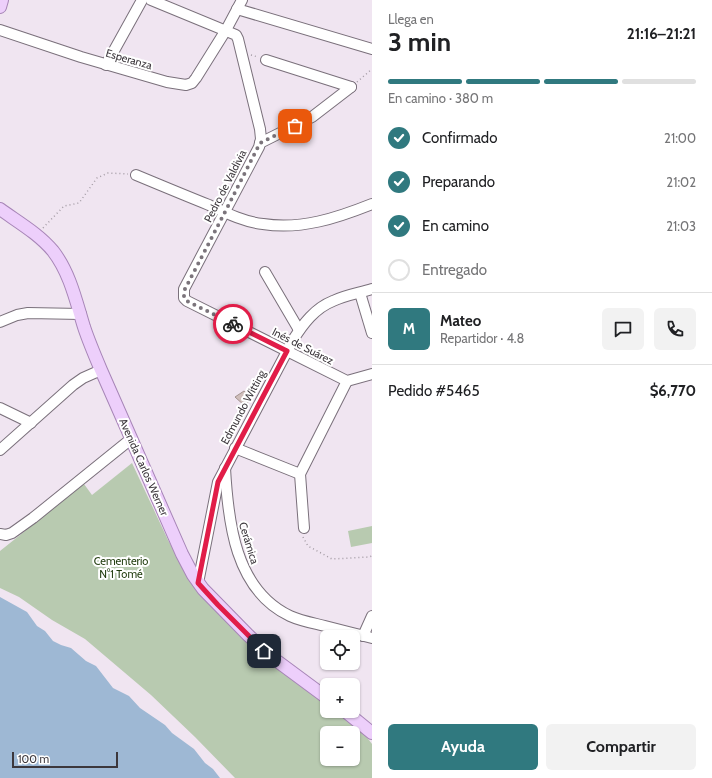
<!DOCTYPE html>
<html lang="es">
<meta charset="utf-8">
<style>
:root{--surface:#fff;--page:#f2f2f2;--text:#202124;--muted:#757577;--line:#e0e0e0;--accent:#30797f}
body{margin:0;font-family:Cabin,sans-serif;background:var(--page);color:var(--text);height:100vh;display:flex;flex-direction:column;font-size:15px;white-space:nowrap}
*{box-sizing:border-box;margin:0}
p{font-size:13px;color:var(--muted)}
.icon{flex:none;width:22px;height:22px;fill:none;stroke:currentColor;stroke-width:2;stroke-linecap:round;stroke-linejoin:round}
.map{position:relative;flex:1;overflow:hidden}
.details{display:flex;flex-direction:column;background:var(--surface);width:340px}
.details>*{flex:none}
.controls{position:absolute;left:320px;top:630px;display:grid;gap:8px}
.controls a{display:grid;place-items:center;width:40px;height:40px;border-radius:6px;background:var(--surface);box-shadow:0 1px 3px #0004;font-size:20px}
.scale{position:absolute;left:12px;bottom:10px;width:106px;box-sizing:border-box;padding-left:4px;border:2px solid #3c373c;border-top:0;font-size:11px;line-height:14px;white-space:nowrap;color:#3c373c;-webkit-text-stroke:3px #fff;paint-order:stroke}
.pin{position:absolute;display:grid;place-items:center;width:34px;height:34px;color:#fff;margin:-17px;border-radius:8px;box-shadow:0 2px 6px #0006}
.courier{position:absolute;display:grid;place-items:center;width:40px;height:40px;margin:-20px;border:3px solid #e11d48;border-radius:50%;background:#fff;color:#222;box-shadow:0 1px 5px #0007}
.overview em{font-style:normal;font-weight:700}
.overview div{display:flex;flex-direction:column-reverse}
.overview{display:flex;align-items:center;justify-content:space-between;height:68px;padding:0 16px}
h1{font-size:26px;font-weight:700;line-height:30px}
.bar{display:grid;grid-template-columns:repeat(4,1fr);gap:6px 4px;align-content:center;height:48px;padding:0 16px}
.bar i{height:5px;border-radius:3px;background:var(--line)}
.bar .on{background:var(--accent)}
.bar p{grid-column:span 4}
.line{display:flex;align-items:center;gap:10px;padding:0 16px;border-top:1px solid var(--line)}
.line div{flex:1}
.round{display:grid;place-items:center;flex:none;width:42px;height:42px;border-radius:6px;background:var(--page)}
ol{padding:0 16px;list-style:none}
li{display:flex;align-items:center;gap:12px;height:44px}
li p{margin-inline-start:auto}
li .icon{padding:4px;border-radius:50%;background:var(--accent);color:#fff;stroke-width:4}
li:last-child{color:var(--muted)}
li i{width:22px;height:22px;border:2px solid var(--line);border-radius:50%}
.button{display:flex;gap:8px;margin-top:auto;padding:8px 16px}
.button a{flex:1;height:46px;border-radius:6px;background:var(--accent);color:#fff;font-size:16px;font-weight:700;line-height:46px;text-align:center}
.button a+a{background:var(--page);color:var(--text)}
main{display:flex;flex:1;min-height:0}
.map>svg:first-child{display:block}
</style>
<main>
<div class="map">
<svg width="372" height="778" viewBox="0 0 372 778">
<rect width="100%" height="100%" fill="#f0e5f1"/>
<g fill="#b8cab0" fill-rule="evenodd">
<path d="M132,463L168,540L189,579L199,592L259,654L327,705V711H335L362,731L372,744V778H235L195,737L151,695L85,639L52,620L19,597L0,588V551L84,484L92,495ZM327,733H353V759H327Z"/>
<polygon points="372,526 372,543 351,547 348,531"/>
</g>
<polygon fill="#9eb8d4" points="0,597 27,612 37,626 45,631 53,641 61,645 71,648 86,661 96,666 113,688 129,696 140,708 165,725 172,733 194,749 205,763 213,769 220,778 0,778"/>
<polygon fill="#d0bebb" stroke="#a3938f" points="244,391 252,397 245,406 235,397"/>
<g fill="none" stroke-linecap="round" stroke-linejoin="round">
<defs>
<g id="minor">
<polyline points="151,0 236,35 238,39 260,129 261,139 259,147 184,289 184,298 187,301 347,381 372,374"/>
<polyline points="237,9 372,49"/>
<polyline points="0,30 81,57 167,82 186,85 192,83 196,78 226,30 242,0"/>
<polyline points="266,60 351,87"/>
<polyline points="106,65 142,0"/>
<polyline points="260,143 312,117 351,87"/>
<path d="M136,175C160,185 184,195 209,205C226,213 244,222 263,224C301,230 337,218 372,204"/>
<polyline points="265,272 299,330"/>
<polyline points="360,293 372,333"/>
<polyline points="0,322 17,315 28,313 81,314"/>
<polyline points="0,408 31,423"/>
<polyline points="235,448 300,474"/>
<polyline points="0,450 73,385 83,378 101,370"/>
<path d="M225,468C228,522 235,590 290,616C301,621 313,623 325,626C341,630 356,634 372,638"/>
<polyline points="304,528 300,474 347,381"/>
<polyline points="0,534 6,535 12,533 33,518 131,439"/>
<path d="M198,583L218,482L293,340C303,324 315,308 333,301C345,295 359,293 372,289"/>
<polyline points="363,636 372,616"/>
</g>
<g id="major">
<polyline points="0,7 2,0"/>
<path d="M0,209C18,222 39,234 53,251C70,273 76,301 84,327C89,342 95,356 101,370L182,554L193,575L203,589L248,635L273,658L327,698"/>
<polyline points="345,711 372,733"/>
</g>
</defs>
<use href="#minor" stroke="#7a707b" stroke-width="12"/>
<use href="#major" stroke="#a785b7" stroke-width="14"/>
<g stroke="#a39ba4" stroke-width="1.5" stroke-dasharray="1 3" stroke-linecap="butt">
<polyline points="251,55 258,57"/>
<polyline points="357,82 372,69"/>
<polyline points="43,228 64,206 79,203 97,178 108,173 128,174"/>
<polyline points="303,537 308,546 332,559 369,557 372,556"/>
</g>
<use href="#minor" stroke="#fff" stroke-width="10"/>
<use href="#major" stroke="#edcffb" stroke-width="12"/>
</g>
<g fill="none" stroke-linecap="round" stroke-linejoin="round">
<polyline stroke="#7b747b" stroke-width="4" stroke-dasharray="0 7.2" points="233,324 187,301 184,298 184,291 225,212 260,143 295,126"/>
<polyline stroke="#e11d48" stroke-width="5" points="233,324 287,351 218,482 198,583 218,605 264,651"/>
</g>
<g text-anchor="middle" stroke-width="4" stroke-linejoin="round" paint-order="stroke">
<g font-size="11" fill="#3c373c" stroke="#fff">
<text transform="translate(129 59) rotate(16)" y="4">Esperanza</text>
<text transform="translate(225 186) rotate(-63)" y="4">Pedro de Valdivia</text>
<text transform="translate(303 346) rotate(27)" y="4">Inés de Suárez</text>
<text transform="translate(243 407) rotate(-62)" y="4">Edmundo Witting</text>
<text transform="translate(144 467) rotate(66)" y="4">Avenida Carlos Werner</text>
<text transform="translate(249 543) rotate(73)" y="4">Cerámica</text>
</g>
<g font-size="11" fill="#1c3809" stroke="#fff">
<text x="121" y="565">Cementerio<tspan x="121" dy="13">N°1 Tomé</tspan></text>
</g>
</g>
</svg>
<div class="controls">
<a><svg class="icon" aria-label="locate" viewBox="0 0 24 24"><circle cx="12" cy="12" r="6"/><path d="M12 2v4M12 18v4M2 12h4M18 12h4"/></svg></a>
<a>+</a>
<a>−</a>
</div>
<div class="scale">100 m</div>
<div class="pin" style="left:295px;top:126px;background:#ea580c"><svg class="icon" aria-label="bag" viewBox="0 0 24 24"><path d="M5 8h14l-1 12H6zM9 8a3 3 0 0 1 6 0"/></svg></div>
<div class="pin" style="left:264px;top:651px;background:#1f2937"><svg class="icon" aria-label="home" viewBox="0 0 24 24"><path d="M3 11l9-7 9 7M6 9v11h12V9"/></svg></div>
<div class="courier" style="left:233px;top:324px"><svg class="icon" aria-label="bike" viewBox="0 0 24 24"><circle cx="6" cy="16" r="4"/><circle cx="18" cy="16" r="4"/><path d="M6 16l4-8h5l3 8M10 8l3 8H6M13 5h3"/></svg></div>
</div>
<section class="details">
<div class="overview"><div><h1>3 min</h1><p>Llega en</p></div><em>21:16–21:21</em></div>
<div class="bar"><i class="on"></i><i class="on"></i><i class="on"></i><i></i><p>En camino · 380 m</p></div>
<ol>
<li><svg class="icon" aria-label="check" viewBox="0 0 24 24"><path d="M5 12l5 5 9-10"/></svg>Confirmado<p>21:00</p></li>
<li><svg class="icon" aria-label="check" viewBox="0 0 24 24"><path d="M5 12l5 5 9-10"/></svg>Preparando<p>21:02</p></li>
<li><svg class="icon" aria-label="check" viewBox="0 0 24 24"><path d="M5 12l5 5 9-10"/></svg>En camino<p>21:03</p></li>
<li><i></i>Entregado</li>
</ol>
<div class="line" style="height:72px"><b class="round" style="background:var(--accent);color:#fff">M</b><div><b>Mateo</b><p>Repartidor · 4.8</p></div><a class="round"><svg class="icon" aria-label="chat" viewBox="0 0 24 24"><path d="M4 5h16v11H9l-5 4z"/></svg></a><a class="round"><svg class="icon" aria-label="phone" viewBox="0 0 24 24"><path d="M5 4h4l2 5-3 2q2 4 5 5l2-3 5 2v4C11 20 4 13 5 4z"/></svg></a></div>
<div class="line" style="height:52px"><div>Pedido #5465</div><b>$6,770</b></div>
<div class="button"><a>Ayuda</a><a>Compartir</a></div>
</section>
</main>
